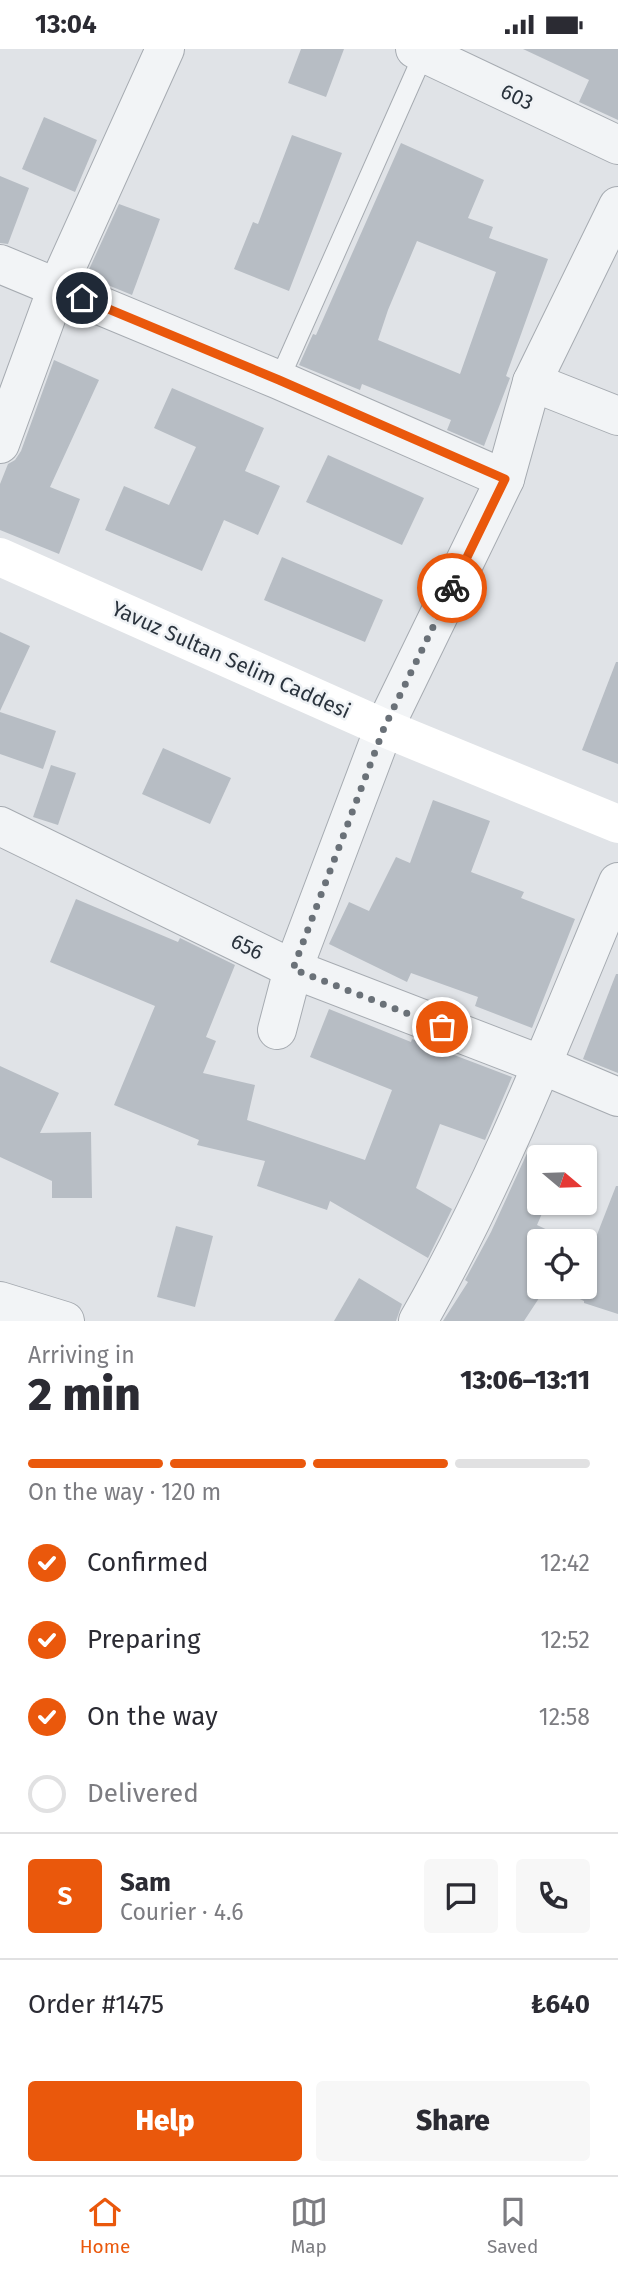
<!DOCTYPE html>
<meta charset="utf-8">
<style>
:root{--surface:#fff;--page:#f7f7f7;--text:#2b2b33;--muted:#7c7c81;--line:#e1e1e2;--accent:#ea580c}
body{margin:0;font-family:"Fira Sans",sans-serif;background:var(--page);color:var(--text);height:100vh;display:flex;flex-direction:column;font-size:26px;white-space:nowrap}
*{box-sizing:border-box;margin:0}
p{font-size:23px;color:var(--muted)}
.icon{flex:none;width:38px;height:38px;fill:none;stroke:currentColor;stroke-width:2;stroke-linecap:round;stroke-linejoin:round}
.map{position:relative;height:1272px;overflow:hidden}
.side{display:flex;flex-direction:column;background:var(--surface);flex:1}
.side>*{flex:none}
.needle{width:46px;rotate:109deg}
.fabs{position:absolute;left:527px;top:1096px;display:grid;gap:14px}
.fabs a{display:grid;place-items:center;width:70px;height:70px;border-radius:7px;background:var(--surface);box-shadow:0 2px 5px #0004;font-size:35px}
.pin{position:absolute;display:grid;place-items:center;width:60px;height:60px;color:#fff;margin:-30px;border:4px solid #fff;border-radius:50%;box-shadow:0 2px 7px #0007}
.courier{position:absolute;display:grid;place-items:center;width:70px;height:70px;margin:-35px;border:5px solid #ea580c;border-radius:50%;background:#fff;color:#222;box-shadow:0 2px 9px #0007}
.overview em{font-style:normal;font-weight:800}
.overview div{display:flex;flex-direction:column-reverse}
.overview{display:flex;align-items:center;justify-content:space-between;height:119px;padding:0 28px}
h1{font-size:46px;font-weight:800;line-height:52px}
.bar{display:grid;grid-template-columns:repeat(4,1fr);gap:10px 7px;align-content:center;height:84px;padding:0 28px}
.bar i{height:9px;border-radius:5px;background:var(--line)}
.bar .on{background:var(--accent)}
.bar p{grid-column:span 4}
.line{display:flex;align-items:center;gap:18px;padding:0 28px;border-top:2px solid var(--line)}
.line div{flex:1}
.round{display:grid;place-items:center;flex:none;width:74px;height:74px;border-radius:7px;background:var(--page)}
ol{padding:0 28px;list-style:none}
li{display:flex;align-items:center;gap:21px;height:77px}
li p{margin-inline-start:auto}
li .icon{padding:7px;border-radius:50%;background:var(--accent);color:#fff;stroke-width:4}
li:last-child{color:var(--muted)}
li i{width:38px;height:38px;border:4px solid var(--line);border-radius:50%}
.cta{display:flex;gap:14px;margin-top:auto;padding:14px 28px}
.cta a{flex:1;height:80px;border-radius:7px;background:var(--accent);color:#fff;font-size:28px;font-weight:800;line-height:80px;text-align:center}
.cta a+a{background:var(--page);color:var(--text)}
.status{display:flex;justify-content:space-between;align-items:center;height:49px;padding:0 35px;background:var(--surface);direction:ltr}
.status svg{height:19px;fill:currentColor}
.dock{display:flex;justify-content:space-around;align-items:center;height:98px;border-top:2px solid var(--line);background:var(--surface);font-size:19px;color:var(--muted)}
.dock a{display:grid;justify-items:center;gap:4px}
.dock .on{color:var(--accent)}
.map>svg:first-child{display:block}
</style>
<div class="status"><b>13:04</b><svg viewBox="0 0 49 12"><path d="M0 12V9h3v3zM5 12V6h3v6zM10 12V3h3v9zM15 12V0h3v12zM26 1h20v11H26zM47 4h2v5h-2z"/></svg></div>
<div class="map">
<svg width="618" height="1272" viewBox="0 0 618 1272">
<rect width="100%" height="100%" fill="#e0e3e7"/>
<g fill="#b7bdc4" fill-rule="evenodd">
<polygon points="301,0 344,0 326,48 288,34"/>
<polygon points="523,0 618,0 618,71 579,53 589,31"/>
<polygon points="44,68 97,91 75,143 22,120"/>
<polygon points="292,86 342,104 289,242 234,220 253,173 258,175"/>
<path d="M401,94L484,131L468,169L493,178L489,189L548,210L506,327L510,329L484,397L447,381L451,371L362,335L360,341L299,316L313,285L316,286ZM417,192L496,223L460,325L378,291L388,261Z"/>
<polygon points="0,127 29,139 8,195 0,194"/>
<polygon points="119,155 160,170 132,246 86,227"/>
<polygon points="54,311 99,331 50,438 80,450 59,505 0,481 0,435 8,415 15,411 21,402"/>
<polygon points="172,339 264,379 245,422 280,437 258,486 224,471 202,522 105,481 124,437 169,456 196,398 154,379"/>
<polygon points="328,406 424,449 402,496 306,453"/>
<polygon points="282,508 383,551 365,593 264,551"/>
<polygon points="0,583 30,597 0,662"/>
<polygon points="616,613 618,613 618,715 582,701"/>
<polygon points="0,663 56,682 43,720 0,705"/>
<polygon points="163,699 231,729 210,775 142,745"/>
<polygon points="51,716 76,724 58,776 33,768"/>
<polygon points="433,751 490,772 471,823 524,843 521,849 575,870 532,979 475,957 478,948 411,924 407,933 329,895 349,853 369,862 396,808 410,814"/>
<polygon points="76,850 178,893 180,889 235,916 206,988 216,992 203,1024 255,1036 247,1071 365,1111 392,1041 310,1008 329,960 411,993 412,990 512,1028 485,1091 440,1075 416,1139 452,1160 428,1209 330,1152 327,1161 257,1137 265,1112 197,1096 199,1091 114,1056 155,957 50,913"/>
<polygon points="616,925 618,925 618,1024 583,1010"/>
<polygon points="0,1017 59,1044 40,1084 91,1083 92,1149 52,1149 52,1132 0,1108"/>
<polygon points="529,1100 547,1108 539,1108 539,1153 547,1153 537,1176 571,1192 539,1192 539,1237 547,1237 524,1272 443,1272 468,1233 465,1231 491,1183"/>
<polygon points="616,1137 618,1137 618,1265 584,1254 584,1252 553,1237 584,1237 584,1198 591,1201"/>
<polygon points="176,1177 213,1187 195,1258 157,1248"/>
<polygon points="359,1229 402,1255 396,1272 334,1272"/>
</g>
<g fill="none" stroke-linecap="round" stroke-linejoin="round">
<defs>
<polyline id="lane" points="279,331 424,4"/>
<g id="street">
<polyline points="415,0 618,96"/>
<polyline points="0,215 279,331 505,430"/>
<polyline points="532,333 618,367"/>
<polyline points="0,395 57,239 165,0"/>
<polyline points="0,777 293,920 542,1016 618,1048"/>
<polyline points="277,981 293,920 384,679 505,430 532,333 618,157"/>
<polyline points="0,1252 65,1272"/>
<path d="M418,1272C498,1132 556,981 618,833"/>
</g>
</defs>
<use href="#lane" stroke="#a6abb1" stroke-width="21"/>
<use href="#street" stroke="#a6abb1" stroke-width="40"/>
<use href="#lane" stroke="#f2f4f6" stroke-width="19"/>
<use href="#street" stroke="#f2f4f6" stroke-width="38"/>
<polyline stroke="#fff" stroke-width="38" points="0,508 384,679 618,775"/>
</g>
<g fill="none" stroke-linecap="round" stroke-linejoin="round">
<polyline stroke="#6a7178" stroke-width="7" stroke-dasharray="0 12.6" points="442,978 293,920 384,679 452,539"/>
<polyline stroke="#ea580c" stroke-width="9" points="82,249 279,331 505,430 452,539"/>
</g>
<g text-anchor="middle" stroke-width="5" stroke-linejoin="round" paint-order="stroke">
<g font-size="21" fill="#2a333d" stroke="#eff2f5">
<text transform="translate(517 48) rotate(25)" y="7">603</text>
<text transform="translate(231 611) rotate(24)" y="7">Yavuz Sultan Selim Caddesi</text>
<text transform="translate(247 898) rotate(26)" y="7">656</text>
</g>
</g>
</svg>
<div class="fabs">
<a><svg class="needle" viewBox="-14 -14 28 28"><path d="M0-13l5 13h-10z" fill="#e53935"/><path d="M0 13l5-13h-10z" fill="#7c7c81"/></svg></a>
<a><svg class="icon" aria-label="locate" viewBox="0 0 24 24"><circle cx="12" cy="12" r="6"/><path d="M12 2v4M12 18v4M2 12h4M18 12h4"/></svg></a>
</div>
<div class="pin" style="left:442px;top:978px;background:#ea580c"><svg class="icon" aria-label="bag" viewBox="0 0 24 24"><path d="M5 8h14l-1 12H6zM9 8a3 3 0 0 1 6 0"/></svg></div>
<div class="pin" style="left:82px;top:249px;background:#1f2937"><svg class="icon" aria-label="home" viewBox="0 0 24 24"><path d="M3 11l9-7 9 7M6 9v11h12V9"/></svg></div>
<div class="courier" style="left:452px;top:539px"><svg class="icon" aria-label="bike" viewBox="0 0 24 24"><circle cx="6" cy="16" r="4"/><circle cx="18" cy="16" r="4"/><path d="M6 16l4-8h5l3 8M10 8l3 8H6M13 5h3"/></svg></div>
</div>
<section class="side">
<div class="overview"><div><h1>2 min</h1><p>Arriving in</p></div><em>13:06–13:11</em></div>
<div class="bar"><i class="on"></i><i class="on"></i><i class="on"></i><i></i><p>On the way · 120 m</p></div>
<ol>
<li><svg class="icon" aria-label="check" viewBox="0 0 24 24"><path d="M5 12l5 5 9-10"/></svg>Confirmed<p>12:42</p></li>
<li><svg class="icon" aria-label="check" viewBox="0 0 24 24"><path d="M5 12l5 5 9-10"/></svg>Preparing<p>12:52</p></li>
<li><svg class="icon" aria-label="check" viewBox="0 0 24 24"><path d="M5 12l5 5 9-10"/></svg>On the way<p>12:58</p></li>
<li><i></i>Delivered</li>
</ol>
<div class="line" style="height:126px"><b class="round" style="background:var(--accent);color:#fff">S</b><div><b>Sam</b><p>Courier · 4.6</p></div><a class="round"><svg class="icon" aria-label="chat" viewBox="0 0 24 24"><path d="M4 5h16v11H9l-5 4z"/></svg></a><a class="round"><svg class="icon" aria-label="phone" viewBox="0 0 24 24"><path d="M5 4h4l2 5-3 2q2 4 5 5l2-3 5 2v4C11 20 4 13 5 4z"/></svg></a></div>
<div class="line" style="height:91px"><div>Order #1475</div><b>₺640</b></div>
<div class="cta"><a>Help</a><a>Share</a></div>
</section>
<nav class="dock">
<a class="on"><svg class="icon" aria-label="home" viewBox="0 0 24 24"><path d="M3 11l9-7 9 7M6 9v11h12V9"/></svg>Home</a>
<a><svg class="icon" aria-label="map" viewBox="0 0 24 24"><path d="M3 6l6-2 6 2 6-2v14l-6 2-6-2-6 2zM9 4v14M15 6v14"/></svg>Map</a>
<a><svg class="icon" aria-label="saved" viewBox="0 0 24 24"><path d="M7 4h10v16l-5-4-5 4z"/></svg>Saved</a>
</nav>
